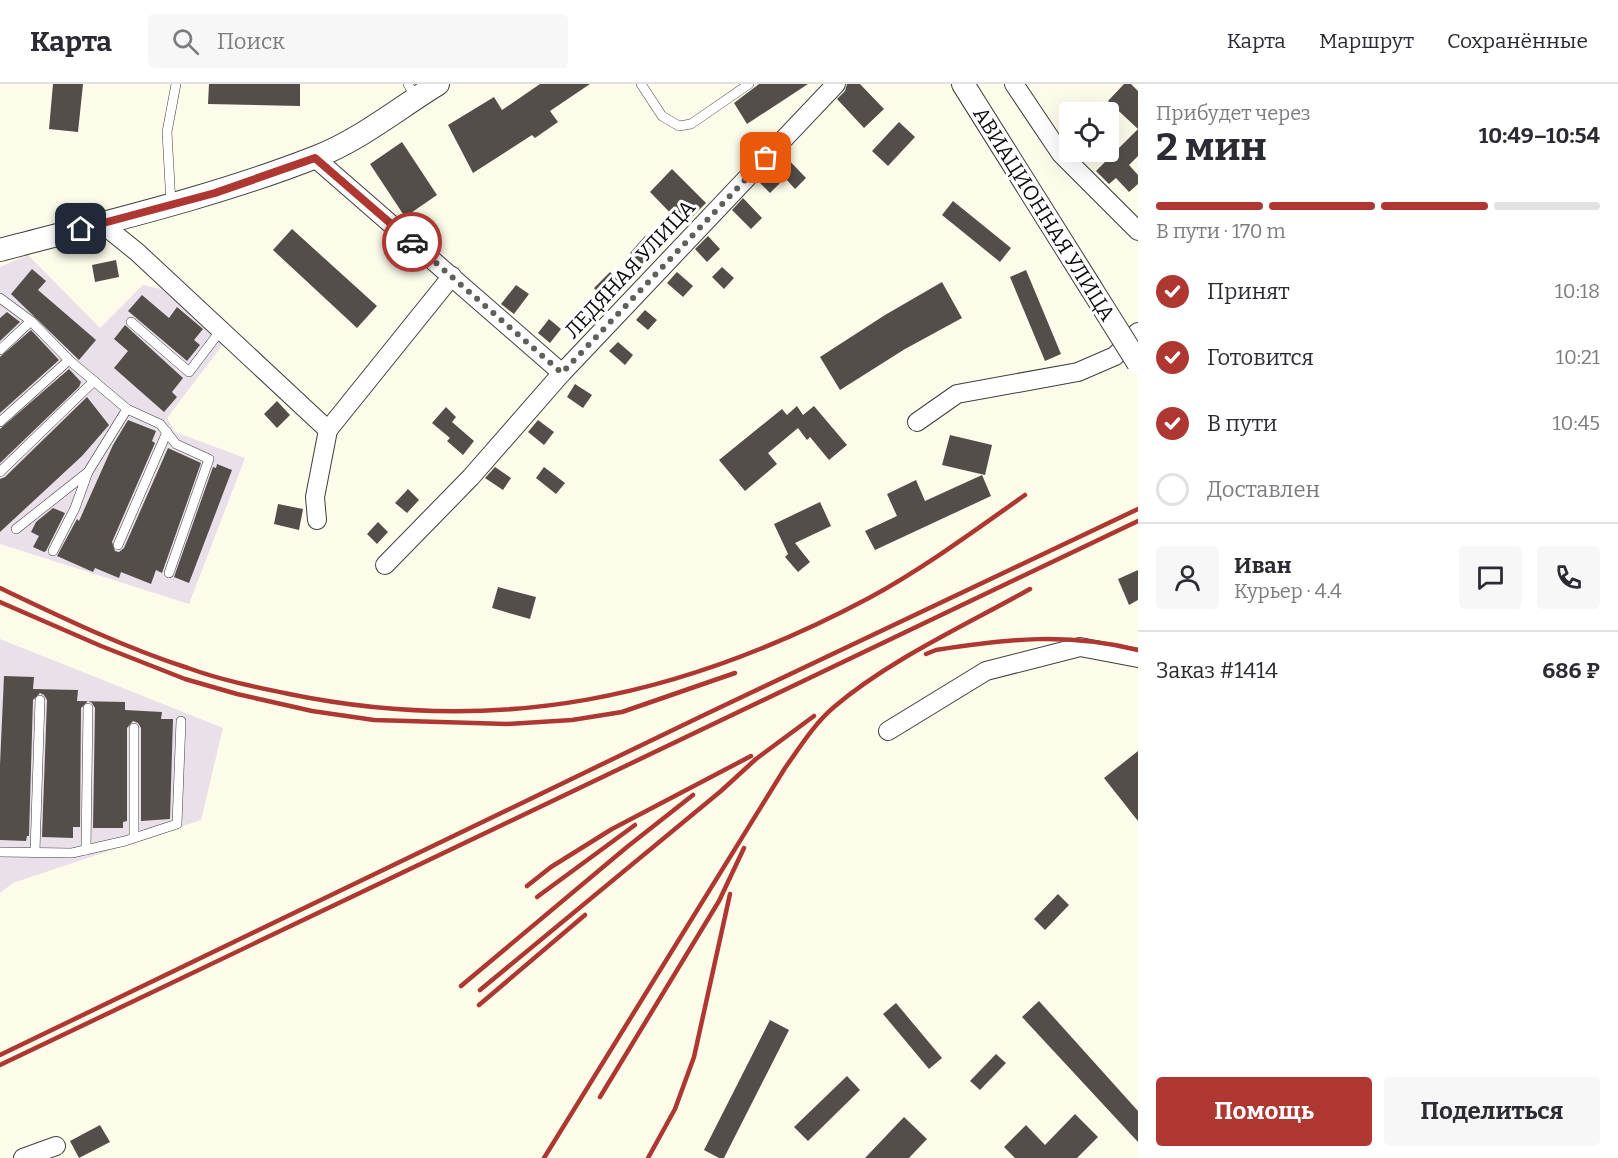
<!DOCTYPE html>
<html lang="ru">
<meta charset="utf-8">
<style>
:root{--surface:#fff;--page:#f7f7f7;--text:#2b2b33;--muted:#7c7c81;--line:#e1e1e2;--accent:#ae3831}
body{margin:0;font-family:Bitter,serif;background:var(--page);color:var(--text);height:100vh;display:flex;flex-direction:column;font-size:22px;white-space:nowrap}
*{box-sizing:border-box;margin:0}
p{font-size:20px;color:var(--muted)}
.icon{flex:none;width:33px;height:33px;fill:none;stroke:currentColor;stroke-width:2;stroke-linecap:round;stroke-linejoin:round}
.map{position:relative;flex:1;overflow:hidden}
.sheet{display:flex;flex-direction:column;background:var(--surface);width:480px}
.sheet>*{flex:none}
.fabs{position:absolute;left:1059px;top:18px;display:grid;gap:12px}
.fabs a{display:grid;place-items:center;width:60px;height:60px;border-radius:6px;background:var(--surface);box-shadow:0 6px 24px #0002;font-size:30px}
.pin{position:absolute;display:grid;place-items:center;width:51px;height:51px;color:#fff;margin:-26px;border-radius:12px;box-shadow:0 3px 9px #0006}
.courier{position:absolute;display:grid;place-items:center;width:60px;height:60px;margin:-30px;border:4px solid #ae3831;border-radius:50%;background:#fff;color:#222;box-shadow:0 2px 8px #0007}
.overview em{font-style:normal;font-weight:700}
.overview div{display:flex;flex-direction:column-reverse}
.overview{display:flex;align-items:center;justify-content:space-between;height:102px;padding:0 18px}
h1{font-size:39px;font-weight:700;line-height:45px}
.bar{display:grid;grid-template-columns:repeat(4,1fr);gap:9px 6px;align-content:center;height:72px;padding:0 18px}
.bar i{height:8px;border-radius:4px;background:var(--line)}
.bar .on{background:var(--accent)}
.bar p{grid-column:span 4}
.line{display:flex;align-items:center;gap:15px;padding:0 18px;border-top:2px solid var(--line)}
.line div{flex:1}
.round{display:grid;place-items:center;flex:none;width:63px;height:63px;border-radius:6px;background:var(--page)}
ol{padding:0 18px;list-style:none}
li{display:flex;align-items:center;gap:18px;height:66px}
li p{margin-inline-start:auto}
li .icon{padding:6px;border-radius:50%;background:var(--accent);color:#fff;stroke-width:4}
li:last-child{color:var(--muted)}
li i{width:33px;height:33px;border:3px solid var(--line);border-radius:50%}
.button{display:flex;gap:12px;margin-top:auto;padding:12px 18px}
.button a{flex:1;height:69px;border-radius:6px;background:var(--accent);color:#fff;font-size:24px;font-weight:700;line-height:69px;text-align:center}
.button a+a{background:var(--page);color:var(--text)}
header{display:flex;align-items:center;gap:36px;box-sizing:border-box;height:84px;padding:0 30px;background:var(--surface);border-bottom:2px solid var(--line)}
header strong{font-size:28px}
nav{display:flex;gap:33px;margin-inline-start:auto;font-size:21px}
.search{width:420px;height:54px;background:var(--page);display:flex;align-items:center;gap:15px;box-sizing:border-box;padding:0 21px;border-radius:6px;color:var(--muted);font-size:22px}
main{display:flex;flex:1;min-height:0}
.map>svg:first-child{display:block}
</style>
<header>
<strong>Карта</strong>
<div class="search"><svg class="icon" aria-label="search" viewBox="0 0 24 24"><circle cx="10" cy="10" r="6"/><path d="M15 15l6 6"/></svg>Поиск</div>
<nav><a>Карта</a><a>Маршрут</a><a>Сохранённые</a></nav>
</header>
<main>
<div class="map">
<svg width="1138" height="1074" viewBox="0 0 1138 1074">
<rect width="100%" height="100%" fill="#fdfceb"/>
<g fill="#eae0ea">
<polygon points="28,171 100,244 143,201 161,205 224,259 167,334 175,348 245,374 189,520 0,460 0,183"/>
<polygon points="0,555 223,644 201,736 13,799 0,809"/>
</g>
<g fill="#534e49">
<polygon points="53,0 83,0 78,48 49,45"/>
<polygon points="209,0 300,0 300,22 208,20"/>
<polygon points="540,0 590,0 550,27 558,38 535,54 532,51 473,89 448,41 494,13 502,26"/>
<polygon points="759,0 808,0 747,40 734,19"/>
<polygon points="847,0 860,0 884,25 864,44 837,15 845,7"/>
<polygon points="1124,0 1131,0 1138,7 1138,45 1108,17"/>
<polygon points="899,38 915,53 888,82 872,67"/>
<polygon points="1138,45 1138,72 1129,81 1138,91 1138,100 1129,108 1116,94 1109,100 1096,87"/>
<polygon points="402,58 437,111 405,133 370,80"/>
<polygon points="784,71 806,94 795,105 785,94 770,109 759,98"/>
<polygon points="672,85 706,119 683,142 650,108"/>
<polygon points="743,114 762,134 751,145 732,126"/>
<polygon points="953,117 1011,164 1000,178 942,131"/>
<polygon points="292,145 377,222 357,244 273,166"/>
<polygon points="645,152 657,162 642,180 630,169"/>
<polygon points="708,152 720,165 707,178 695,165"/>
<polygon points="116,176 119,193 95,198 92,181"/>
<polygon points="722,183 734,194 724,205 712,193"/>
<polygon points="32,185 46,197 38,206 96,256 79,276 11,210"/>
<polygon points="1026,186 1061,270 1045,277 1010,193"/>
<polygon points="610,188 621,199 604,215 594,204"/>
<polygon points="677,188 693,202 683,213 667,199"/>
<polygon points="942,198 962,234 905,265 840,306 820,273 885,231"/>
<polygon points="516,201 529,210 514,230 501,220"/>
<polygon points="142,211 169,234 177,223 203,245 194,256 200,261 187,277 128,227"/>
<polygon points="645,226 657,236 648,246 636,236"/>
<polygon points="7,228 20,238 0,257 0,234"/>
<polygon points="549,235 561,245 550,259 538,249"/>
<polygon points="125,241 183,294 172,308 177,313 164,328 114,284 128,267 114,255"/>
<polygon points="31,246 59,276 0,329 0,273"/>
<polygon points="618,258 633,271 625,281 609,267"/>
<polygon points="69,285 81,298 79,303 0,379 0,345"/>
<polygon points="575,300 592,311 583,324 567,313"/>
<polygon points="87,313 109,341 82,372 0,448 0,395 5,393"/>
<polygon points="277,317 290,331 277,344 264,330"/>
<polygon points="797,322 803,331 814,322 847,361 829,376 810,353 807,356 798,344 768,369 777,380 745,407 719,376 782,325 787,331"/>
<polygon points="446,323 456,333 452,338 474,357 463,371 447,357 450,354 432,339"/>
<polygon points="128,336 156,347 152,357 155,359 112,458 115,467 119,468 124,464 168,364 201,379 162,489 156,486 151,500 121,488 119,494 95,484 93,488 57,472 77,435 79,437 113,361"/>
<polygon points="538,336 554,348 544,361 528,348"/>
<polygon points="950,351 992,361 985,391 942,381"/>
<polygon points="217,380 232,386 189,499 174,493 213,383 216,384"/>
<polygon points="495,383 511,394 503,406 485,394"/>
<polygon points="544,383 565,399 556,410 536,394"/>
<polygon points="982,391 991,412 875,466 865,447 897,432 887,410 916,396 925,417"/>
<polygon points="408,405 419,416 407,429 395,419"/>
<polygon points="820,418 831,442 795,459 810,478 798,488 785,473 788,470 774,440"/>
<polygon points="278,420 303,425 299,446 274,440"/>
<polygon points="53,424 65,429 46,467 44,468 33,463 39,452 31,448 36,438"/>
<polygon points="378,438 388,448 377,460 367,450"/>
<polygon points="1138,486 1138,516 1129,521 1118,495"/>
<polygon points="498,503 536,513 530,535 492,524"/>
<polygon points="4,592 34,593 33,605 78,606 77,617 125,618 125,626 162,628 161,635 173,635 170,735 141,737 141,644 138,639 133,637 127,644 127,737 123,738 123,744 93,744 95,624 92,619 88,617 81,624 80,743 73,743 73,754 42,753 47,616 44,611 40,609 33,616 29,752 27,752 26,757 0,756 0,681"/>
<polygon points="1138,667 1138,737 1104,694"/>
<polygon points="1058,810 1069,821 1045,846 1034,835"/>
<polygon points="1039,917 1138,1027 1138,1058 1022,933"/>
<polygon points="896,919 942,974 929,985 883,930"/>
<polygon points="770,936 789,946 724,1074 719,1074 704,1066"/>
<polygon points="996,970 1006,979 980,1006 970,997"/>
<polygon points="847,992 860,1006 808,1057 794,1043"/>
<polygon points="1075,1030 1098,1053 1077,1074 1015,1074 1004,1063 1026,1041 1045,1061"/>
<polygon points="904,1033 927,1055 909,1074 865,1074"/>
<polygon points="100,1041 110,1058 79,1074 70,1057"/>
</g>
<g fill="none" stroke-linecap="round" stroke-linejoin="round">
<defs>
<g id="service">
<polyline points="408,0 416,14"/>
<polyline points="641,0 662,32 679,42 691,40 749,0"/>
<polyline points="171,120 167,48 176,0"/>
<polyline points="0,214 31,237 69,276 127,325 160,340 176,360 209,375 169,489"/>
<polyline points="131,238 189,288 221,246"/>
<polyline points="0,266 31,237"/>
<polyline points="0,338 69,276"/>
<polyline points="0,388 94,297"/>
<polyline points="16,445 88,388 127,325"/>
<polyline points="118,461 167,348"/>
<polyline points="53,467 75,424 88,388"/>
<polyline points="134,753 134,644"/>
<polyline points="86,766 88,624"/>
<polyline points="35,767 40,616"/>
<polyline points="0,768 72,769 125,757 177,740 181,637"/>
</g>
<g id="minor">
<polyline points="1014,0 1061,70 1138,147"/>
<polyline points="315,74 562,289"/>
<polyline points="101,139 137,168 328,346 452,192"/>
<polyline points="917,338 957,310 1078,288 1115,272 1138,248"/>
<polyline points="317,436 315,413 328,346"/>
<polyline points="385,481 471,393 562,289 836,0"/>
<polyline points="888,647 986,587 1080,563 1138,574"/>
<polyline points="23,1074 56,1062"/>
</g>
<g id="tertiary">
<polyline points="963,0 1091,204"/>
<path d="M0,166C106,138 214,113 316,73C360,56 399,24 438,0"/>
</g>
</defs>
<use href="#service" stroke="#3e3e3e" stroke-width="10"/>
<use href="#minor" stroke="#3e3e3e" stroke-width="20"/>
<use href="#tertiary" stroke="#3e3e3e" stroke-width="24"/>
<use href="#service" stroke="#fff" stroke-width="9"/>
<use href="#minor" stroke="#fff" stroke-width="18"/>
<use href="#tertiary" stroke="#fff" stroke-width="22"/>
<g stroke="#ae3831" stroke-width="4.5">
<path d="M0,504C61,533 123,563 188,584C221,596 255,603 289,610C499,653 681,614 869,514C924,484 974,447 1025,411"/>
<polyline points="0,518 101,562 185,595 237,610 312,627 374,636 507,640 572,636 622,628 735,589"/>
<path d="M926,570L936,566C1007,555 1067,548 1138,566"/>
<polyline points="527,802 551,783 612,745 751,672"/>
<polyline points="537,813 635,741"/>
<polyline points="461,902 627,763 693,711"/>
<polyline points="480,906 721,707 756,675 814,632"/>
<polyline points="479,921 585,831"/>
<polyline points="0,971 704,631 1138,425"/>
<polyline points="0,981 1138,437"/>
<polyline points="600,1013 719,817 744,764"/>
<path d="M544,1074L785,684C800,663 814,640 834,623C889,576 966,541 1030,505"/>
<polyline points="648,1074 675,1025 694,973 730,810"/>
</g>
<defs>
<polyline id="tertiary-bridge" points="1091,204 1138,279"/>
</defs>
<use href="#tertiary-bridge" stroke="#3e3e3e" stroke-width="24" stroke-linecap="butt"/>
<use href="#tertiary-bridge" stroke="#fff" stroke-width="22"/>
</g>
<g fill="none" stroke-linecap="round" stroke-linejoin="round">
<polyline stroke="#605f59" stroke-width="6" stroke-dasharray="0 10.8" points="412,158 562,289 766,74"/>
<polyline stroke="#ae3831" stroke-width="8" points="81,145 215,109 315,74 412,158"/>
</g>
<g text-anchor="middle" stroke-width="6" stroke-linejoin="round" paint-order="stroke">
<g font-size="21" fill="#0b0b0b" stroke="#fff">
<text transform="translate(1044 130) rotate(58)" y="7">АВИАЦИОННАЯ УЛИЦА</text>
<text transform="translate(630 185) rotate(-47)" y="7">ЛЕДЯНАЯ УЛИЦА</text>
</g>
</g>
</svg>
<div class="fabs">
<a><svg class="icon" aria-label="locate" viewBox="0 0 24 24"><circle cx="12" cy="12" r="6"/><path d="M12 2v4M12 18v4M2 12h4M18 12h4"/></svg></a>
</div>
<div class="pin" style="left:766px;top:74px;background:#ea580c"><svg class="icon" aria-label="bag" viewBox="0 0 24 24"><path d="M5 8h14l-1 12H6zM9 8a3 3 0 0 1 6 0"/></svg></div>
<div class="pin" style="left:81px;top:145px;background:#1f2937"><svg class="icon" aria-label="home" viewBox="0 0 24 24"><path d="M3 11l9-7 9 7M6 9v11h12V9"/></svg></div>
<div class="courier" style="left:412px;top:158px"><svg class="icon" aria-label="car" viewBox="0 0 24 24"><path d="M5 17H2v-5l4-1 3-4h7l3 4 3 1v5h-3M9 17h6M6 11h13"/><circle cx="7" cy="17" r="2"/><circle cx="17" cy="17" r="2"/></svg></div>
</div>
<section class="sheet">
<div class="overview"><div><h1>2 мин</h1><p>Прибудет через</p></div><em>10:49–10:54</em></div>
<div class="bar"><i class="on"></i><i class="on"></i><i class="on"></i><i></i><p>В пути · 170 m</p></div>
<ol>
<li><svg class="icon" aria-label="check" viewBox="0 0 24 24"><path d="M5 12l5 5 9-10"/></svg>Принят<p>10:18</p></li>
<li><svg class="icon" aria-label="check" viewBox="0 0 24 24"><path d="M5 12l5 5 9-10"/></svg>Готовится<p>10:21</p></li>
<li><svg class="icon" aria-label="check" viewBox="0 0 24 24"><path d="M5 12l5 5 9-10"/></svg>В пути<p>10:45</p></li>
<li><i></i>Доставлен</li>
</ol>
<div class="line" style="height:108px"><a class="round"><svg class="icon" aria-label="person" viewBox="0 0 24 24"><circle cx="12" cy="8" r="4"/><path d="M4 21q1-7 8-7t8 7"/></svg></a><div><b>Иван</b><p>Курьер · 4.4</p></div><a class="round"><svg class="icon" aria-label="chat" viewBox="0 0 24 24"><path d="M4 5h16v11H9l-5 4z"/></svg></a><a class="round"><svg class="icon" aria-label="phone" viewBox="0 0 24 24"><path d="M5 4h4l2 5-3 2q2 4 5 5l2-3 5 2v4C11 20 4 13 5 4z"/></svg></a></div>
<div class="line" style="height:78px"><div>Заказ #1414</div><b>686 ₽</b></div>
<div class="button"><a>Помощь</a><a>Поделиться</a></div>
</section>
</main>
